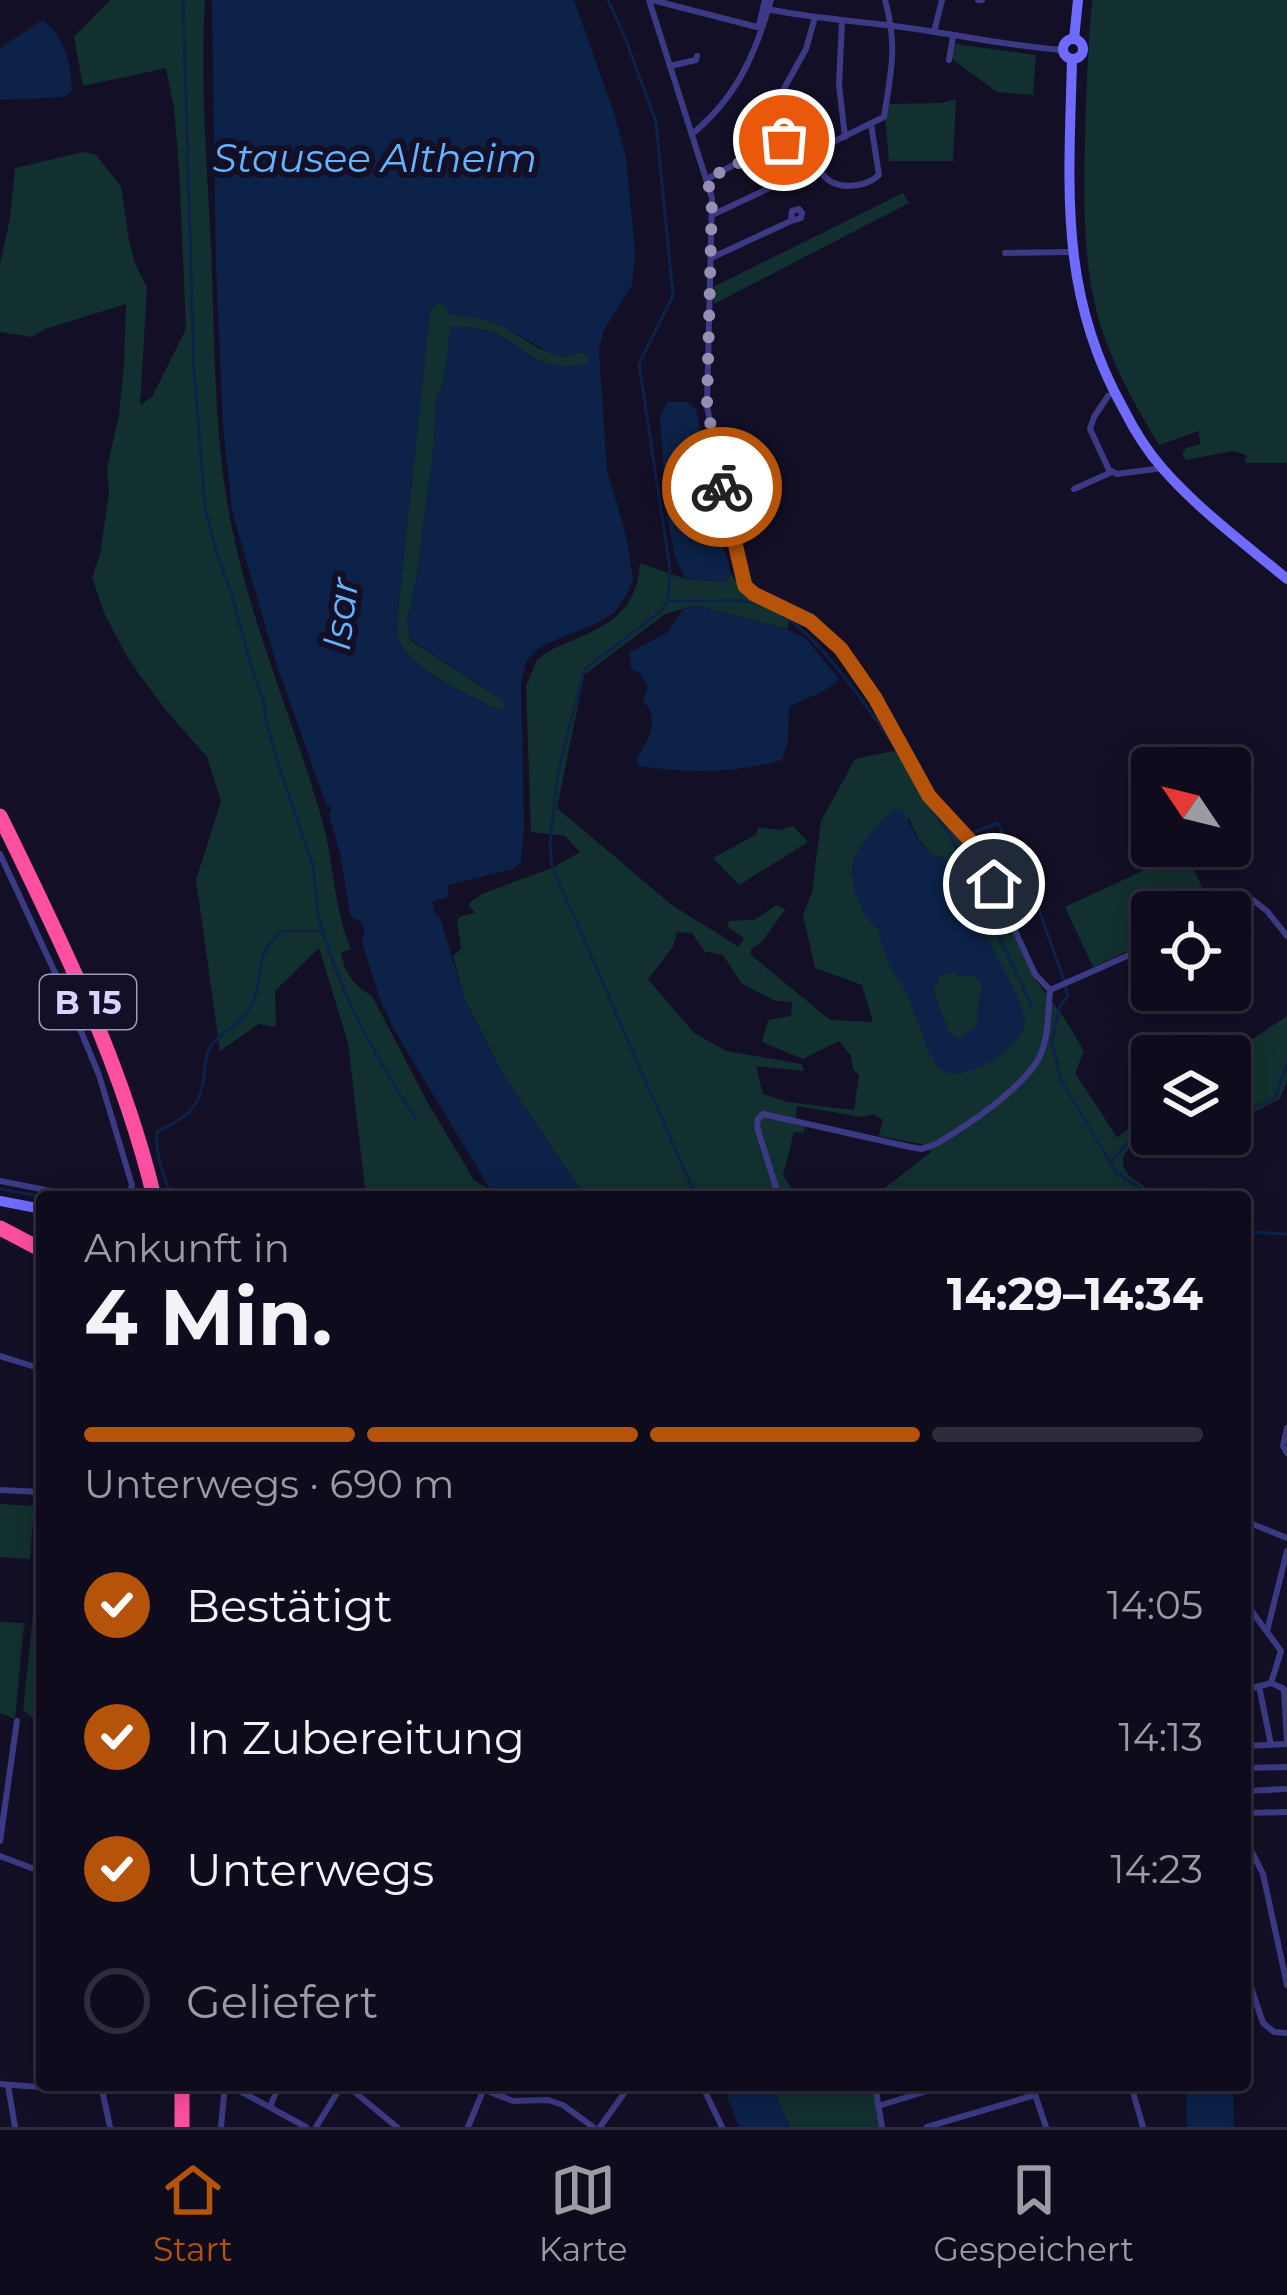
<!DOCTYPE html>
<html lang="de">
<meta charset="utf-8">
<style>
:root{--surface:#0e0b1c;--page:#1c1929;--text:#f1f3f6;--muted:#9b9ba3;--line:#2e2b3b;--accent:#b45309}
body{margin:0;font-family:Montserrat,sans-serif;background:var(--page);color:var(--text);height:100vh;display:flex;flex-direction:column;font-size:45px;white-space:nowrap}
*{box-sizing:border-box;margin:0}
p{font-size:39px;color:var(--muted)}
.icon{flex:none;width:66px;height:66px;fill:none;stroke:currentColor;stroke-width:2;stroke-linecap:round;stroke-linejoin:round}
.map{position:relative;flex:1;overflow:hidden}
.drawer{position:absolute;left:36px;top:1191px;width:1215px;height:900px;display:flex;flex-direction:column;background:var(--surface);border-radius:12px;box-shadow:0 6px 30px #0003,0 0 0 3px var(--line)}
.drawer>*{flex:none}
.needle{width:78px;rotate:305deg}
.buttons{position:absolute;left:1131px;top:747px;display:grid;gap:24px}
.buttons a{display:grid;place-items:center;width:120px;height:120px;border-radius:12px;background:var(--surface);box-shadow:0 6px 30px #0003,0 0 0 3px var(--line);font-size:60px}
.pin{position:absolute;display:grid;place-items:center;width:102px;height:102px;color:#fff;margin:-51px;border:6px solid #fff;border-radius:50%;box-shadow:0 3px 12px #0007}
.courier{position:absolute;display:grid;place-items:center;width:120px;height:120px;margin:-60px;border:9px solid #b45309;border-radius:50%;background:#fff;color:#222;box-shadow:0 3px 15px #0007}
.summary em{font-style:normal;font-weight:700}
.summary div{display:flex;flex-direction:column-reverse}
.summary{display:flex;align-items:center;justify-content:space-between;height:204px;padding:0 48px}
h1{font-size:78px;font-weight:700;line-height:90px}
.bar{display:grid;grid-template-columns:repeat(4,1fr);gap:18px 12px;align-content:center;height:144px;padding:0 48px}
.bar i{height:15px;border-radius:9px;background:var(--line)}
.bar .current{background:var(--accent)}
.bar p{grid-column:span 4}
ol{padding:0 48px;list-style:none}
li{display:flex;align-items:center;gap:36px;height:132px}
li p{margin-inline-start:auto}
li .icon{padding:12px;border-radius:50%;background:var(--accent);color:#fff;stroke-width:4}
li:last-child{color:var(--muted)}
li i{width:66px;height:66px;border:6px solid var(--line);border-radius:50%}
.dock{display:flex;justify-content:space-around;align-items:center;height:168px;border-top:3px solid var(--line);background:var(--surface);font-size:33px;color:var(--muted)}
.dock a{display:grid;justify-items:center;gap:6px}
.dock .current{color:var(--accent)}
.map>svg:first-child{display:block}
</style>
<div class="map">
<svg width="1287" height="2127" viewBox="0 0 1287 2127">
<rect width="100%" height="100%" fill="#130f26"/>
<g fill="#12302f" fill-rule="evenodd">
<path d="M110,0H205C200,81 207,165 211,246C215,341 213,435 232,528C252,627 293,719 321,816C334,859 333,907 351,949L341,952C344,973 354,986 372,996L429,1105L474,1180L490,1190L495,1197H366L348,1043L319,948L275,991L276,1027L259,1024L220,1051L196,880L221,801L207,757L164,708L129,660L105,615L92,578L100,554L109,494L107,468L119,415L124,363L126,304L45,329L32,337L0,332V265L10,218L15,168L83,152L96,155L121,186L129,241L135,264L147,287L140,405L152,397L186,329L179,168L174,108L166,68L83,86L74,37Z"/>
<path d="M1092,0H1287V463H1245L1246,455L1233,451L1186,460L1182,453L1186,448L1200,444L1199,431L1159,445C1135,405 1112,365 1099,320C1082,261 1084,200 1085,138C1086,92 1088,46 1092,0Z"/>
<polygon points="955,44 1036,55 1033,95 997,92 951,58"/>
<polygon points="956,99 953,161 889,161 885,116 887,104 941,103"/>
<polygon points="903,193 909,203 714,304 713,287"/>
<path d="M438,303L502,326L540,349L562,357L584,352L588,356L589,363C553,373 536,360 508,340C491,329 470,326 451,327L443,384L436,398L434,444L417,575L407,622L410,640L504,701L505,705L501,711C474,698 409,669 399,640C395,630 399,613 399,602L430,310Z"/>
<path d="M640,563L685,579L725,582L731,574L746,593L793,611L787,629L696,605L665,614L584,675L557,808L672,905L739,947L744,938L727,926L729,921L754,920L777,905L785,910L761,943L752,948L750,954L830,1020L873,1022L862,985L815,968L803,915L812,892L821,821L855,759L893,751L905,754L926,794L975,849L1037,982L1063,1016L1084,1051L1075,1073L1117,1137L1152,1114V1133C1135,1141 1110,1158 1131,1177C1140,1185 1147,1185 1153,1197H873L931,1152L921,1144L879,1136L883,1120L873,1114L862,1117L797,1106L795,1120L805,1127L804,1133L794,1132L783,1175L797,1197H585L505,1078L465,1000L453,956L461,949L457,920L461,916L475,913L468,904L482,894L554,867L580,852L565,836L531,832L526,686L537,660L547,652C594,629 636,623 640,563ZM893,809L910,820L919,840L932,855L945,859L968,885L972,909L1016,994L1026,1023L928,1050L908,994L879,936L881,931C838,867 844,865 893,809ZM677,932L692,933L704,951L723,955L741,983L775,1001L792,1002L791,1016L768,1020L762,1042L803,1059L839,1041L851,1056L853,1069L859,1075L854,1110L788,1102L763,1094L756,1066L804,1071L802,1064L726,1051L694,1033L648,979L673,947Z"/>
<polygon points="793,826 808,842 739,885 713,858 755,835 759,827 780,830"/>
<polygon points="1171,846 1183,846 1213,911 1152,912 1152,940 1093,967 1065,907 1155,865 1152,855"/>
<polygon points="954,971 958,976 976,976 982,984 977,1014 979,1025 960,1040 949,1033 933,991 939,976"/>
<polygon points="1287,1016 1287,1081 1280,1099 1242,1118 1230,1117 1230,1063 1241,1055 1239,1048"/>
<polygon points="0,1504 34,1506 30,1559 0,1557"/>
<polygon points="36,1586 42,1589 40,1709 42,1726 23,1710"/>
<polygon points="0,1622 24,1623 15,1719 0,1713"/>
<polygon points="771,2085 873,2085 881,2127 790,2127"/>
</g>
<g fill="#0c2248" fill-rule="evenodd">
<path d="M212,0H574L615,116L626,158L635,252L632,285L604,330L599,349L607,471L626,535L633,580L627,594L614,613L595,624L546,644L536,651L527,660L521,683L524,830L521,862L513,869L448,885V897L432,902L435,913L440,917L465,1000L505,1078L585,1197H495L393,1028L380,999L361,940L365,933L362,923L350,915L340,854L329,815L332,806L326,804L277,666L232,511L223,425L216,267ZM438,303L447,307L448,315L481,318L502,326L554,355L563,357L583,352L588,357V363C550,372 538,361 508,340C491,329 470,327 451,326L443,384L436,398L434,444L417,575L407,622L410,639L504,701L505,705L500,711C474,698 409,669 399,640C395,630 399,613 399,602L430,310Z"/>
<path d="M42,20C64,34 71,64 72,90L65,97L0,100V48Z"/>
<polygon points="667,402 687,402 696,409 717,520 731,574 725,582 685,579 674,553 666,510 660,417"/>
<path d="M696,605L787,629L806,639L839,679C821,697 808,695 789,708L788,740L782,760C734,774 687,773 639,766L636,759C649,740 661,719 643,701L648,687L640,674L631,668L629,653L668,632L683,609Z"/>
<path d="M893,809H902L919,841L932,855L945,859L968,885L972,909L1016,993L1026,1023C1015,1050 979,1075 950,1074L937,1066L928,1050L908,994L890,967L879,935L880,931C870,924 863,913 858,900C841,857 866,839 893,809ZM954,971L958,976H976L982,984L977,1014L978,1025L960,1039L949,1033L933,991L939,976Z"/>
<polygon points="722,2085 771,2085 790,2127 739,2127"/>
<polygon points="1186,2085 1233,2085 1234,2127 1187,2127"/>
</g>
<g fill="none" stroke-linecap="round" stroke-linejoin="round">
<g stroke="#0c2248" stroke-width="3">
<path d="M183,0L194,370L205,508L217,554L232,595L251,666L264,702L266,720L279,767L312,863C317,881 314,899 319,918C338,990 374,1056 415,1118"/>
<polyline points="608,0 626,40 656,122 673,296 639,364 670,569 668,600 661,611 584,670 558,772 550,844 552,866 696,1197"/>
<path d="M671,601C702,603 736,596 766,606C812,623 865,705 894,745"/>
<polyline points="898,752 908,765 922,794 953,840 1032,1006"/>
<polyline points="969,834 998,823 1022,876 1032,890 1064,980"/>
<polyline points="1065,985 1068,996 1060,1006 1052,1042 1061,1080 1116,1172 1146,1192 1149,1197"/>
<polyline points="1230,1115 1238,1115 1275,1098 1287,1064"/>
<polyline points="1111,1161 1127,1144 1152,1130"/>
<polyline points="0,1189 45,1197"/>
<path d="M171,1197C165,1177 154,1152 157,1132C185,1117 199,1112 204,1077C205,1069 205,1056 209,1049C218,1032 241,1026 250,1008C267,977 249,959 282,931H320"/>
<polyline points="1245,1232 1287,1234"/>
</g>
<g stroke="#3d3a85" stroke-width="6">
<polyline points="649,0 712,198 707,405 717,464 745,585 754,594 810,621 841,649 875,698 937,807 977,848 1035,974 1050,990"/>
<polyline points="652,0 761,28"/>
<polyline points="978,0 982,0"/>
<path d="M763,8C806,18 850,20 894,26C951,33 1006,46 1063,50"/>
<polyline points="842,21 839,85 845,137"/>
<polyline points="759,25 765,0"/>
<polyline points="934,32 942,0"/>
<polyline points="949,60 953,37"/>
<polyline points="670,66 696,60 697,56"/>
<polyline points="760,123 781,109"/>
<path d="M692,134C737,97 755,55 771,0"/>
<path d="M814,151C815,153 820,170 821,172C834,192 865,188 879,175L871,124"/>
<path d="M790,158L802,157L884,117C891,71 898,47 885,0"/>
<polyline points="790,158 782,129 782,92 806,49 815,17"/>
<polyline points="707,179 783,139"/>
<polyline points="778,184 786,160 790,158"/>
<polyline points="712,215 778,184 783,181 790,158"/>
<polyline points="1005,253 1072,252"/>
<polyline points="711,258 791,221 792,211 799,209 802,213 801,218 791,221"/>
<polyline points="1108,396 1094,417 1090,429 1109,470 1117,474 1162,468"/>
<polyline points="1074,489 1112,472"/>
<polyline points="0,854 71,1007 99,1075 132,1185 128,1197"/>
<polyline points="1220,912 1239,903 1253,900 1267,911 1287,936"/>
<polyline points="1050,990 1152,945"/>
<polyline points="0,1181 81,1197"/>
<path d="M779,1197L757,1127L758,1119L763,1114L910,1147L922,1149L936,1144C968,1125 1021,1090 1039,1058C1049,1038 1048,1012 1050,991"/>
<polyline points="1245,1262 1248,1259"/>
<polyline points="0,1356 42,1369"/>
<polyline points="1287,1428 1283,1446 1287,1453"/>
<polyline points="0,1490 42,1492"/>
<polyline points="41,1492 42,1452"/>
<polyline points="1245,1521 1287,1538"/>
<polyline points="1245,1602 1281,1651"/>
<polyline points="1267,1631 1287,1551"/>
<polyline points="1271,1683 1284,1689 1287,1740"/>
<polyline points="1259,1686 1271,1745"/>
<polyline points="1245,1690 1271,1683 1281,1651"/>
<polyline points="1245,1716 1250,1745"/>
<polyline points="1245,1746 1287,1744"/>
<polyline points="1245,1768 1287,1767"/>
<polyline points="1245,1791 1287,1789"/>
<polyline points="1245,1813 1287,1812"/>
<polyline points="1245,1838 1263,1874 1287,1985"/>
<polyline points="0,1841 17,1721"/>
<polyline points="0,1856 42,1872"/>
<polyline points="1245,1969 1263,2023 1274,2032 1287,2033"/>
<polyline points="0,2084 39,2087 100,2085"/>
<polyline points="8,2085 15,2127"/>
<polyline points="101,2085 110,2127"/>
<polyline points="103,2085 168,2087"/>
<polyline points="229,2085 306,2127"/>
<polyline points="346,2085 397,2127"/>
<polyline points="472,2085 513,2101 548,2100 563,2105 593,2127"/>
<polyline points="702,2085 722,2127"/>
<polyline points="875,2085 882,2127"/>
<polyline points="1032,2085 1046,2127"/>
<polyline points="1131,2085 1143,2127"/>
<polyline points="39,2087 42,2021"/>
<polyline points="878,2106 947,2085"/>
<polyline points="270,2107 279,2085"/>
<polyline points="221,2127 225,2085"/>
<polyline points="316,2127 342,2085"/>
<polyline points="468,2127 483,2091"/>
<polyline points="600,2127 630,2085"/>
<polyline points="927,2127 1035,2095"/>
</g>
<g stroke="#6f6bff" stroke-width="10">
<polyline points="1074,39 1078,0"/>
<circle cx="1073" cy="49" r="10"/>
<path d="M1072,59C1069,187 1058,292 1123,408C1134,430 1147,451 1163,469C1199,510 1245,544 1287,579"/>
<polyline points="0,1201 42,1209"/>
</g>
<g stroke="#ff4fa3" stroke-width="15">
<path d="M0,816C60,939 122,1063 154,1197"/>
<polyline points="0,1228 42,1250"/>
<polyline points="182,2127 182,2085"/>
</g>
</g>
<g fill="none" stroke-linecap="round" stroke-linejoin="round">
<polyline stroke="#948fb3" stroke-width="12" stroke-dasharray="0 21.6" points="722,487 707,405 712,198 707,179 784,140"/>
<polyline stroke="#b45309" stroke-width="15" points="722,487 745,586 754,594 810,621 841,649 875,698 929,796 977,848 994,884"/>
</g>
<g text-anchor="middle" stroke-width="12" stroke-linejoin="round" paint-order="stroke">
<rect fill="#130f26" stroke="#9e99be" stroke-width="3" x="40" y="975" width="96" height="54" rx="9"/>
<g font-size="33" font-weight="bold" fill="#d9d4ff">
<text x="88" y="1014">B 15</text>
</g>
<g font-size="39" font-style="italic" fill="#62b6ff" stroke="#130f26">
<text x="375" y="172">Stausee Altheim</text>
<text transform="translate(340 614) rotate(-83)" y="14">Isar</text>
</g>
</g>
</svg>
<div class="buttons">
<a><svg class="needle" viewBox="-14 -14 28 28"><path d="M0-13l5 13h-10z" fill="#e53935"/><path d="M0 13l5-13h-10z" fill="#9b9ba3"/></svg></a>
<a><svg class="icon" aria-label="locate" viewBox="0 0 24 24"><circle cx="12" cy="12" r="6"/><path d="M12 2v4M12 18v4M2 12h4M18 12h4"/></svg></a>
<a><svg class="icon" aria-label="layers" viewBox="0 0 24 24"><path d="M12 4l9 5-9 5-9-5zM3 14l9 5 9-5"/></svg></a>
</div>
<div class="pin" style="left:784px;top:140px;background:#ea580c"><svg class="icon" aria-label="bag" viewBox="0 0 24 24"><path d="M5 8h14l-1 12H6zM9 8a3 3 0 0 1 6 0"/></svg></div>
<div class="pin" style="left:994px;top:884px;background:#1f2937"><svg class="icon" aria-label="home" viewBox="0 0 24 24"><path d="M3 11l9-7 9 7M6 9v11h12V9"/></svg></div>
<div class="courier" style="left:722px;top:487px"><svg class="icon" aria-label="bike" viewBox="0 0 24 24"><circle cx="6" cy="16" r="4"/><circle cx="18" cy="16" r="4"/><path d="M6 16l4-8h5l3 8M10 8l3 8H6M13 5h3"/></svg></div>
<section class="drawer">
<div class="summary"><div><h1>4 Min.</h1><p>Ankunft in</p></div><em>14:29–14:34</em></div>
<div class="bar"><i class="current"></i><i class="current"></i><i class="current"></i><i></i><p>Unterwegs · 690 m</p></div>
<ol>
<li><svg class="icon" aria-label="check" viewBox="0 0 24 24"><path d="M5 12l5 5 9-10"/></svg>Bestätigt<p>14:05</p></li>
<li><svg class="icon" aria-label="check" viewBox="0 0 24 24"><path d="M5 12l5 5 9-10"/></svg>In Zubereitung<p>14:13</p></li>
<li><svg class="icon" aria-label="check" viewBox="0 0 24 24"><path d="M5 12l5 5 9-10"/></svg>Unterwegs<p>14:23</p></li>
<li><i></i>Geliefert</li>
</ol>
</section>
</div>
<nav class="dock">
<a class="current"><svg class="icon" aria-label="home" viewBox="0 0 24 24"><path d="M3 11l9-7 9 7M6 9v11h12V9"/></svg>Start</a>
<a><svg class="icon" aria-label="map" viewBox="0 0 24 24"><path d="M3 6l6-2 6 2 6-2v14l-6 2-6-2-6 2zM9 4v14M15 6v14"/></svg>Karte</a>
<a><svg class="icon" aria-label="saved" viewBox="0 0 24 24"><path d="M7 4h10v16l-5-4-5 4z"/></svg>Gespeichert</a>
</nav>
